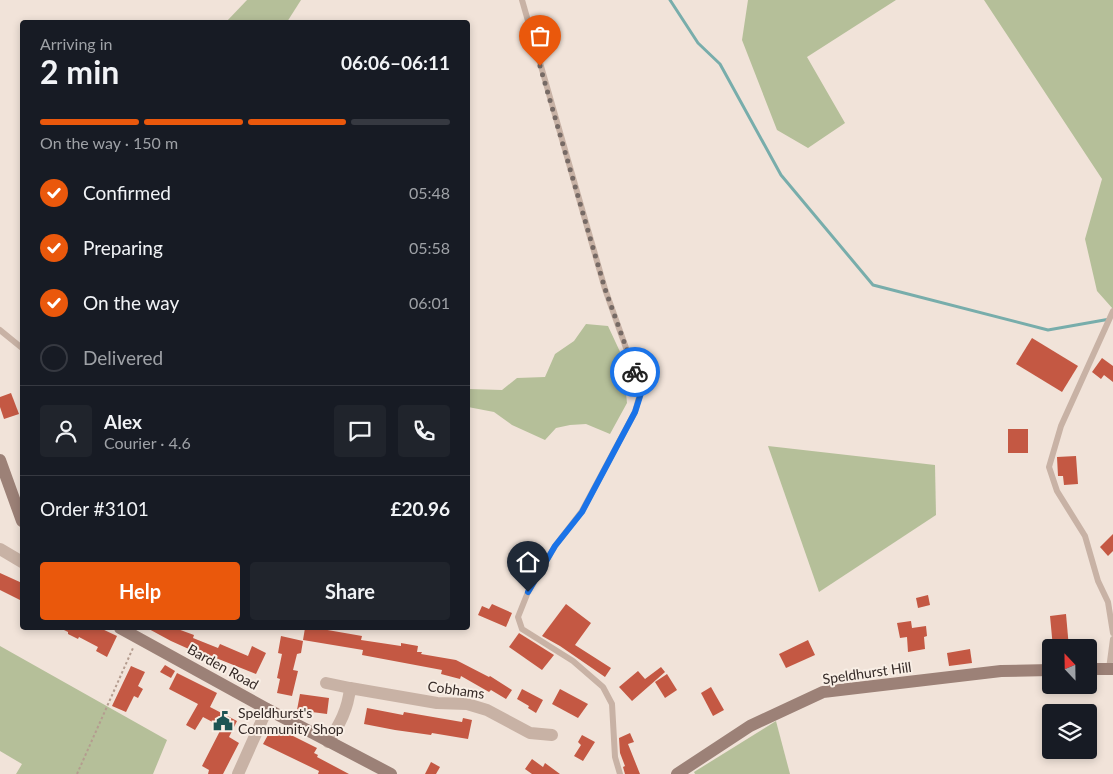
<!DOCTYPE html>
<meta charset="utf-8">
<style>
:root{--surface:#171b24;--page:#20242c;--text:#f1f3f6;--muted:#9ea1a6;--line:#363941;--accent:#ea580c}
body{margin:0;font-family:Lato,sans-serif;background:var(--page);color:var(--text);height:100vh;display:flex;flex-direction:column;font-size:19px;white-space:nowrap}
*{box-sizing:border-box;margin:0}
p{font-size:16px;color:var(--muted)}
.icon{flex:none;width:28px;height:28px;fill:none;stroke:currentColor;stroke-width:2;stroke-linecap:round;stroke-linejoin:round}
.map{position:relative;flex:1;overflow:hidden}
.sheet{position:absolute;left:20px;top:20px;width:450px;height:610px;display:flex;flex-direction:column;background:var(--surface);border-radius:5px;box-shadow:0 2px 8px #0003}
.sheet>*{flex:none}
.needle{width:32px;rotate:338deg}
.tools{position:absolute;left:1042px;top:639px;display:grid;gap:10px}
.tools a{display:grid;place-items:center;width:55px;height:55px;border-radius:5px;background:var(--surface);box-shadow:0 2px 8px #0003;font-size:25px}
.pin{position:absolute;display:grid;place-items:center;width:42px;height:42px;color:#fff;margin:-51px -21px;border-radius:50% 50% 50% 0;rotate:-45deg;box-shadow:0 0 5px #0007}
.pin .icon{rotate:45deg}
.courier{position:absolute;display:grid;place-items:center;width:50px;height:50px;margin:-25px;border:4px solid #1a73e8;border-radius:50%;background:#fff;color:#222;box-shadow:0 1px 6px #0007}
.headline em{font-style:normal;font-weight:700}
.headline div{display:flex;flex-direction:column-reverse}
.headline{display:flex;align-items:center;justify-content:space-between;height:85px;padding:0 20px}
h1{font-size:32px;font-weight:700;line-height:38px}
.bar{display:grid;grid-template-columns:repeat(4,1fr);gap:8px 5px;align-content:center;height:60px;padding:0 20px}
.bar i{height:6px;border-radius:4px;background:var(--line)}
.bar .active{background:var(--accent)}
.bar p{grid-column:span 4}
.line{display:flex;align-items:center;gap:12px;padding:0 20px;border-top:1px solid var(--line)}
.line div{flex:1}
.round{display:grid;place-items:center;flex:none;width:52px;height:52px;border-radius:5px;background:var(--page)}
ol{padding:0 20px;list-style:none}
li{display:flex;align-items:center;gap:15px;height:55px}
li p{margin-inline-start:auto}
li .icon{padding:5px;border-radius:50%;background:var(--accent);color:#fff;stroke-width:4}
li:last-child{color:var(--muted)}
li i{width:28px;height:28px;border:2px solid var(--line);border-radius:50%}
.primary-button{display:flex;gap:10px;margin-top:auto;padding:10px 20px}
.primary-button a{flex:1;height:58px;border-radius:5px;background:var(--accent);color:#fff;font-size:20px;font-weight:700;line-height:58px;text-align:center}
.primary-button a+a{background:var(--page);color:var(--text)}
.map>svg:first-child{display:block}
</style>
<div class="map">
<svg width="1113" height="774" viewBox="0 0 1113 774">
<rect width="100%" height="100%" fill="#f1e3d9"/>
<g fill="#b5bf99">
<polygon points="247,0 301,0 287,22 226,22"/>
<polygon points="748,0 896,0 807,57 845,123 808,148 777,130 742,40"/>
<polygon points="984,0 1113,0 1113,309 1097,291 1085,239 1102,179"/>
<polygon points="586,324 608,326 622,356 627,403 610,434 586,424 570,425 556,428 545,440 512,425 494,412 468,407 468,389 502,390 517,378 545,377 555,354 574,341"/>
<polygon points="768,446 935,465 936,515 819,592"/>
<polygon points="0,646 167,740 153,774 16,774 22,764 0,751"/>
<polygon points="776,721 790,774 695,774 694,772"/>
</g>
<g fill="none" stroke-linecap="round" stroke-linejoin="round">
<polyline stroke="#78adab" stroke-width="3" points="670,0 698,43 720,64 781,175 873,285 1048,330 1110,319"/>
</g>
<g fill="#c45843">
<polygon points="1032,338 1078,366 1062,392 1016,364"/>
<polygon points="1102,358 1113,366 1113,382 1104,375 1101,379 1092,372"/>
<polygon points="11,393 19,414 4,419 0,407 0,397"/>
<rect x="1008" y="429" width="20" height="24"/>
<polygon points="1076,456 1078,484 1064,485 1063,476 1058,476 1057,457"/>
<polygon points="1113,534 1113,551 1108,556 1100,547"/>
<polygon points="0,573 22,583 22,601 0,590"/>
<polygon points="928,595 930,605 918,608 916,598"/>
<polygon points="492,604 512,613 506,627 478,615 482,606 489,609"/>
<polygon points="566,604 591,623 575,645 611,668 605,677 560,646 542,636"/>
<polygon points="1066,614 1069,648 1053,648 1050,616"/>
<polygon points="911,621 912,628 926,626 927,636 924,637 925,649 908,652 907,637 900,638 897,623"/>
<polygon points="60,628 100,628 117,636 107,657 96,651 98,647 79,637 78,639 68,634 68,632"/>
<polygon points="147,628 175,628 194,635 193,638 218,648 220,644 248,656 252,646 266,653 256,674 211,656 209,660 190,652 191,650 171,641"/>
<polygon points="305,628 316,628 362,636 361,640 401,646 401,643 418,646 417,652 422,652 421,654 456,660 489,677 490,676 512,690 506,699 491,690 489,692 461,676 460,679 441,674 442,670 362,655 363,650 303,640"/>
<polygon points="519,633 554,655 542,670 509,647"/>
<polygon points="281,636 303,641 301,653 297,654 293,670 298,671 292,696 277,693 280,679 277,678 282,654 278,653"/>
<polygon points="808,640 815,655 786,668 779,654"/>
<polygon points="970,649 972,663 949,666 947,653"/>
<polygon points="165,665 175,671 171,678 160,672"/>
<polygon points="131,666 145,672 138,686 143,689 138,698 134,696 126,712 112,706"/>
<polygon points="661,667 665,672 632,701 619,687 638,671 645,679"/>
<polygon points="177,673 217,693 210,707 237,721 229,737 239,743 223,774 208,774 209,770 202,766 222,727 203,717 195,730 186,725 198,704 169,689"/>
<polygon points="667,674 677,690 665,698 655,682"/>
<polygon points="711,687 724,710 713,716 701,693"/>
<polygon points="522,689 543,700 536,713 528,708 529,706 517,699"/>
<polygon points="560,689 588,704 578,718 552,704"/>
<polygon points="300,694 329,698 327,714 297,710"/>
<polygon points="367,708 403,715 404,712 462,722 463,718 472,720 468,739 432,733 431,735 395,730 364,724"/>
<polygon points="273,726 317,748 314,753 318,755 317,757 349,774 318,774 319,771 263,744"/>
<polygon points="630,733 634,742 628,744 640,774 625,774 623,767 625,766 620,753 619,738"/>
<polygon points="582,735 595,742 583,761 574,756 581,745 578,742"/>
<polygon points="532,759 543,767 545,763 560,774 532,774 525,769"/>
<polygon points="431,762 440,767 436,774 425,774"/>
</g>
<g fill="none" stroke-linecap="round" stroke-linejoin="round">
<polyline stroke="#b49c8f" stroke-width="2" stroke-dasharray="2.5 2.5" stroke-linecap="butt" points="77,774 133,648"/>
<g stroke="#c8b2a5" stroke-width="6">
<polyline points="522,0 605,289 641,390 635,412 582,511 555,546 528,592 518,617 522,629 573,661 603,687 612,704 615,757 620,774"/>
<polyline points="1113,311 1061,426 1049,467 1057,491 1085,536 1098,581 1108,602 1113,633"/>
<polyline points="0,330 22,348"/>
<polyline points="1109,669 1113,639"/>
</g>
<g stroke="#c8b2a5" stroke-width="12">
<polyline points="0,549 22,562"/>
<polyline points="326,683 350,688"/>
<path d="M328,742C340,724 348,709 350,688L437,703L467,704L487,710L530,733L552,735"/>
<polyline points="238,774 267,709"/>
</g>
<g stroke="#9c8177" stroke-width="12">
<polyline points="0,460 22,521"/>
<polyline points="120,628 267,709 391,774"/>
<polyline points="1089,669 1113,669"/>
<polyline points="677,774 750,726 823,692 1001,671 1051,670"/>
</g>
</g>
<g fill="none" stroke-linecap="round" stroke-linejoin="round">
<polyline stroke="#766a65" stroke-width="5" stroke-dasharray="0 9" points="540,66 605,289 635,372"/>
<polyline stroke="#1a73e8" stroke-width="6" points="528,592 555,546 582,512 635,412 642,390 635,372"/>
</g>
<defs>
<symbol id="civic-bare" viewBox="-9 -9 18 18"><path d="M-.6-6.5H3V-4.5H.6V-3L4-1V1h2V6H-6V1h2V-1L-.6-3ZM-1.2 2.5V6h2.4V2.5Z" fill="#1d5453" stroke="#f8eee5" stroke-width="2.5" paint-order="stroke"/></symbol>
</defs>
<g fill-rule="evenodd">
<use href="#civic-bare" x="209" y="707" width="28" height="28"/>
</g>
<g text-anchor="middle" stroke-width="4" stroke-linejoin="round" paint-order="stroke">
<g font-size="14" fill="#342926" stroke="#f8eee5">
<text transform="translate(223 667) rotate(29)" y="5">Barden Road</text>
<text transform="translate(867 673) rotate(-8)" y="5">Speldhurst Hill</text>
<text transform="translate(456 690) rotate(8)" y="5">Cobhams</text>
</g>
<g font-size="14" fill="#342926" stroke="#f8eee5" text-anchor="start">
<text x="238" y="718">Speldhurst's<tspan x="238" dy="16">Community Shop</tspan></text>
</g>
</g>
</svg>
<div class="tools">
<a><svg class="needle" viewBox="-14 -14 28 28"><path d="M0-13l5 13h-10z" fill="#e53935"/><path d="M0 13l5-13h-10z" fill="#9ea1a6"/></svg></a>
<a><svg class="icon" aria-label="layers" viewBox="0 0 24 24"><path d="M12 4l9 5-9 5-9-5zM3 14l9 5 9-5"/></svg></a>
</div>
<div class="pin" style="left:540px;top:66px;background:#ea580c"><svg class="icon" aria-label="bag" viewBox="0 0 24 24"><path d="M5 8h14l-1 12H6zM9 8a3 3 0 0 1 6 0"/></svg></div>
<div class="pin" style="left:528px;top:592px;background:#1f2937"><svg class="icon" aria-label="home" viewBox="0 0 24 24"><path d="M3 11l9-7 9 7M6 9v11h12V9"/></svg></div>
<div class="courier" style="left:635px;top:372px"><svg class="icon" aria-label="bike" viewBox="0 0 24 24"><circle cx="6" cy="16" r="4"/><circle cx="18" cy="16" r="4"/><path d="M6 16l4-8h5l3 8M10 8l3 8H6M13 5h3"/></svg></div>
<section class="sheet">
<div class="headline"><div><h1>2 min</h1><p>Arriving in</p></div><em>06:06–06:11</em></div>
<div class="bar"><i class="active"></i><i class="active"></i><i class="active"></i><i></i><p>On the way · 150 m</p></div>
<ol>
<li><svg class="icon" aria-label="check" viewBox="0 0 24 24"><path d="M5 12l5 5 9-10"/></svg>Confirmed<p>05:48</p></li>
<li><svg class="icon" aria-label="check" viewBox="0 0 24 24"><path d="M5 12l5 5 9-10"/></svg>Preparing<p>05:58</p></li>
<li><svg class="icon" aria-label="check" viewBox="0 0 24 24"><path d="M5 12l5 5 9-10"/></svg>On the way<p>06:01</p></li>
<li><i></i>Delivered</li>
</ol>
<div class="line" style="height:90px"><a class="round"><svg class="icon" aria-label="person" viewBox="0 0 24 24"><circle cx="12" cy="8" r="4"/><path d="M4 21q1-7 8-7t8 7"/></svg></a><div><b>Alex</b><p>Courier · 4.6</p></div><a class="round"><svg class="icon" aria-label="chat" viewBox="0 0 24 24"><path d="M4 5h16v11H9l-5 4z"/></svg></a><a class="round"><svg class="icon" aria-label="phone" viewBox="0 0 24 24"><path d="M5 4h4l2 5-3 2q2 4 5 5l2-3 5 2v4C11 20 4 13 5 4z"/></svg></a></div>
<div class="line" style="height:65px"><div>Order #3101</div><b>£20.96</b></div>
<div class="primary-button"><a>Help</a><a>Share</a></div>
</section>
</div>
